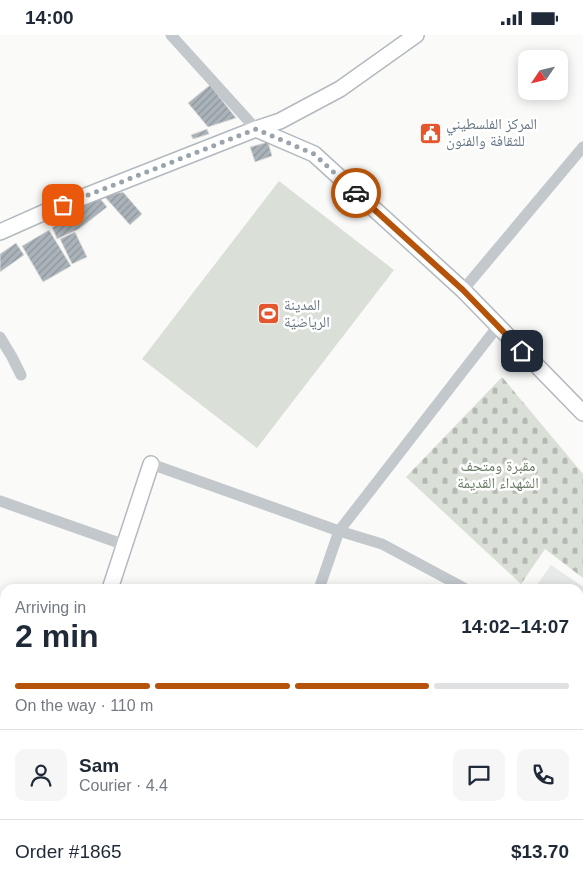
<!DOCTYPE html>
<meta charset="utf-8">
<style>
:root{--surface:#fff;--page:#f6f6f7;--text:#1f2937;--muted:#747a83;--line:#e0e1e3;--accent:#b45309}
body{margin:0;font-family:Helvetica,"Noto Naskh Arabic",sans-serif;background:var(--page);color:var(--text);height:100vh;display:flex;flex-direction:column;font-size:19px;white-space:nowrap}
*{box-sizing:border-box;margin:0}
p{font-size:16px;color:var(--muted)}
.icon{flex:none;width:28px;height:28px;fill:none;stroke:currentColor;stroke-width:2;stroke-linecap:round;stroke-linejoin:round}
.map{position:relative;flex:1;overflow:hidden}
.drawer{position:absolute;left:0px;top:549px;width:584px;height:311px;display:flex;flex-direction:column;background:var(--surface);border-radius:15px 15px 0 0;box-shadow:0 2px 12px #0003}
.drawer>*{flex:none}
.needle{width:32px;rotate:235deg}
.tools{position:absolute;left:518px;top:15px;display:grid;gap:10px}
.tools a{display:grid;place-items:center;width:50px;height:50px;border-radius:10px;background:var(--surface);box-shadow:0 2px 12px #0003;font-size:25px}
.pin{position:absolute;display:grid;place-items:center;width:42px;height:42px;color:#fff;margin:-21px;border-radius:10px;box-shadow:0 2px 8px #0006}
.courier{position:absolute;display:grid;place-items:center;width:50px;height:50px;margin:-25px;border:4px solid #b45309;border-radius:50%;background:#fff;color:#222;box-shadow:0 1px 6px #0007}
.headline em{font-style:normal;font-weight:800}
.headline div{display:flex;flex-direction:column-reverse}
.headline{display:flex;align-items:center;justify-content:space-between;height:85px;padding:0 15px}
h1{font-size:32px;font-weight:800;line-height:38px}
.bar{display:grid;grid-template-columns:repeat(4,1fr);gap:8px 5px;align-content:center;height:60px;padding:0 15px}
.bar i{height:6px;border-radius:4px;background:var(--line)}
.bar .selected{background:var(--accent)}
.bar p{grid-column:span 4}
.line{display:flex;align-items:center;gap:12px;padding:0 15px;border-top:1px solid var(--line)}
.line div{flex:1}
.round{display:grid;place-items:center;flex:none;width:52px;height:52px;border-radius:10px;background:var(--page)}
.status{display:flex;justify-content:space-between;align-items:center;height:35px;padding:0 25px;background:var(--surface);direction:ltr}
.status svg{height:14px;fill:currentColor}
.map>svg:first-child{display:block}
</style>
<div class="status"><b>14:00</b><svg viewBox="0 0 49 12"><path d="M0 12V9h3v3zM5 12V6h3v6zM10 12V3h3v9zM15 12V0h3v12zM26 1h20v11H26zM47 4h2v5h-2z"/></svg></div>
<div class="map">
<svg width="583" height="859" viewBox="0 0 583 859">
<defs>
<pattern id="cemetery-stones" width="16" height="16" patternUnits="userSpaceOnUse" patternTransform="scale(1.25)"><rect width="16" height="16" fill="#dadfd7"/><path d="M2 7V4a2 2 0 0 1 4 0v3zM10 15v-3a2 2 0 0 1 4 0v3z" fill="#b4b9b4"/></pattern>
<pattern id="building-hatch" width="6" height="6" patternUnits="userSpaceOnUse" patternTransform="scale(1.25)"><rect width="6" height="6" fill="#aab3b9"/><path d="M-1 1l2-2M0 6l6-6M5 7l2-2" fill="none" stroke="#8e969c"/></pattern>
</defs>
<rect width="100%" height="100%" fill="#fafaf8"/>
<polygon fill="#e8e9e9" points="551,530 583,552 583,603 579,601 579,554 534,554"/>
<g fill="url(#cemetery-stones)">
<polygon points="502,342 583,439 583,543 545,514 521,549 406,442"/>
<polygon points="583,637 583,859 501,859 503,855 579,855 579,644"/>
</g>
<polygon fill="#dadfd7" points="279,146 394,235 257,413 142,324"/>
<g fill="url(#building-hatch)" stroke="#dcdcda">
<polygon points="210,50 236,83 208,92 188,68"/>
<polygon points="207,94 209,99 193,104 191,100"/>
<polygon points="268,107 272,121 255,127 250,112"/>
<polygon points="123,157 142,179 130,190 104,161"/>
<polygon points="98,161 107,172 79,194 57,204 52,192 74,184 71,178"/>
<polygon points="49,195 71,231 43,247 22,211"/>
<polygon points="75,197 87,222 72,229 60,204"/>
<polygon points="16,208 24,220 0,237 0,219"/>
</g>
<g fill="none" stroke-linecap="round" stroke-linejoin="round">
<defs>
<g id="secondary">
<polyline points="256,94 314,119 463,255 583,378"/>
<polyline points="0,197 45,177 256,94 280,86 340,54 416,0"/>
<polyline points="110,554 151,429"/>
<polyline points="0,735 5,728"/>
</g>
</defs>
<use href="#secondary" stroke="#b3babf" stroke-width="18"/>
<g stroke="#c3c8cc" stroke-width="11">
<polyline points="171,0 256,94"/>
<polyline points="463,255 583,112"/>
<polyline points="0,302 12,322 21,340"/>
<polyline points="151,429 339,496 382,509 466,554"/>
<polyline points="0,466 125,510"/>
<polyline points="319,554 339,496 498,291"/>
<polyline points="0,618 5,619"/>
<polyline points="579,629 583,620"/>
<polyline points="0,786 5,789"/>
<polyline points="106,855 112,859"/>
<polyline points="208,859 210,855"/>
<polyline points="430,859 432,855"/>
</g>
<use href="#secondary" stroke="#fff" stroke-width="15"/>
</g>
<g fill="none" stroke-linecap="round" stroke-linejoin="round">
<polyline stroke="#99a4ac" stroke-width="5" stroke-dasharray="0 9" points="63,170 256,94 314,119 356,158"/>
<polyline stroke="#b45309" stroke-width="6" points="356,158 463,255 522,316"/>
</g>
<defs>
<symbol id="civic-square" viewBox="-11 -11 22 22"><rect x="-9" y="-9" width="18" height="18" rx="4" fill="#e4572e" stroke="#fff"/><path d="M-.6-6.5H3V-4.5H.6V-3L4-1V1h2V6H-6V1h2V-1L-.6-3ZM-1.2 2.5V6h2.4V2.5Z" fill="#fff"/></symbol>
<symbol id="stadium-square" viewBox="-11 -11 22 22"><rect x="-9" y="-9" width="18" height="18" rx="4" fill="#e4572e" stroke="#fff"/><path d="M0-5a6.5 5 0 1 0 0 10a6.5 5 0 1 0 0-10ZM-3.5-1.8h7v3.6h-7Z" fill="#fff"/></symbol>
</defs>
<g fill-rule="evenodd">
<use href="#civic-square" x="418" y="86" width="25" height="25"/>
<use href="#stadium-square" x="256" y="266" width="25" height="25"/>
</g>
<g text-anchor="middle" stroke-width="5" stroke-linejoin="round" paint-order="stroke">
<g font-size="15" fill="#657683" stroke="#fff" text-anchor="start">
<text x="446" y="94">المركز الفلسطيني<tspan x="446" dy="17">للثقافة والفنون</tspan></text>
<text x="284" y="275">المدينة<tspan x="284" dy="17">الرياضيّة</tspan></text>
</g>
<g font-size="15" fill="#687a64" stroke="#fff">
<text x="498" y="436">مقبرة ومتحف<tspan x="498" dy="17">الشهداء القديمة</tspan></text>
</g>
</g>
</svg>
<div class="tools">
<a><svg class="needle" viewBox="-14 -14 28 28"><path d="M0-13l5 13h-10z" fill="#e53935"/><path d="M0 13l5-13h-10z" fill="#747a83"/></svg></a>
</div>
<div class="pin" style="left:63px;top:170px;background:#ea580c"><svg class="icon" aria-label="bag" viewBox="0 0 24 24"><path d="M5 8h14l-1 12H6zM9 8a3 3 0 0 1 6 0"/></svg></div>
<div class="pin" style="left:522px;top:316px;background:#1f2937"><svg class="icon" aria-label="home" viewBox="0 0 24 24"><path d="M3 11l9-7 9 7M6 9v11h12V9"/></svg></div>
<div class="courier" style="left:356px;top:158px"><svg class="icon" aria-label="car" viewBox="0 0 24 24"><path d="M5 17H2v-5l4-1 3-4h7l3 4 3 1v5h-3M9 17h6M6 11h13"/><circle cx="7" cy="17" r="2"/><circle cx="17" cy="17" r="2"/></svg></div>
<section class="drawer">
<div class="headline"><div><h1>2 min</h1><p>Arriving in</p></div><em>14:02–14:07</em></div>
<div class="bar"><i class="selected"></i><i class="selected"></i><i class="selected"></i><i></i><p>On the way · 110 m</p></div>
<div class="line" style="height:90px"><a class="round"><svg class="icon" aria-label="person" viewBox="0 0 24 24"><circle cx="12" cy="8" r="4"/><path d="M4 21q1-7 8-7t8 7"/></svg></a><div><b>Sam</b><p>Courier · 4.4</p></div><a class="round"><svg class="icon" aria-label="chat" viewBox="0 0 24 24"><path d="M4 5h16v11H9l-5 4z"/></svg></a><a class="round"><svg class="icon" aria-label="phone" viewBox="0 0 24 24"><path d="M5 4h4l2 5-3 2q2 4 5 5l2-3 5 2v4C11 20 4 13 5 4z"/></svg></a></div>
<div class="line" style="height:65px"><div>Order #1865</div><b>$13.70</b></div>
</section>
</div>
